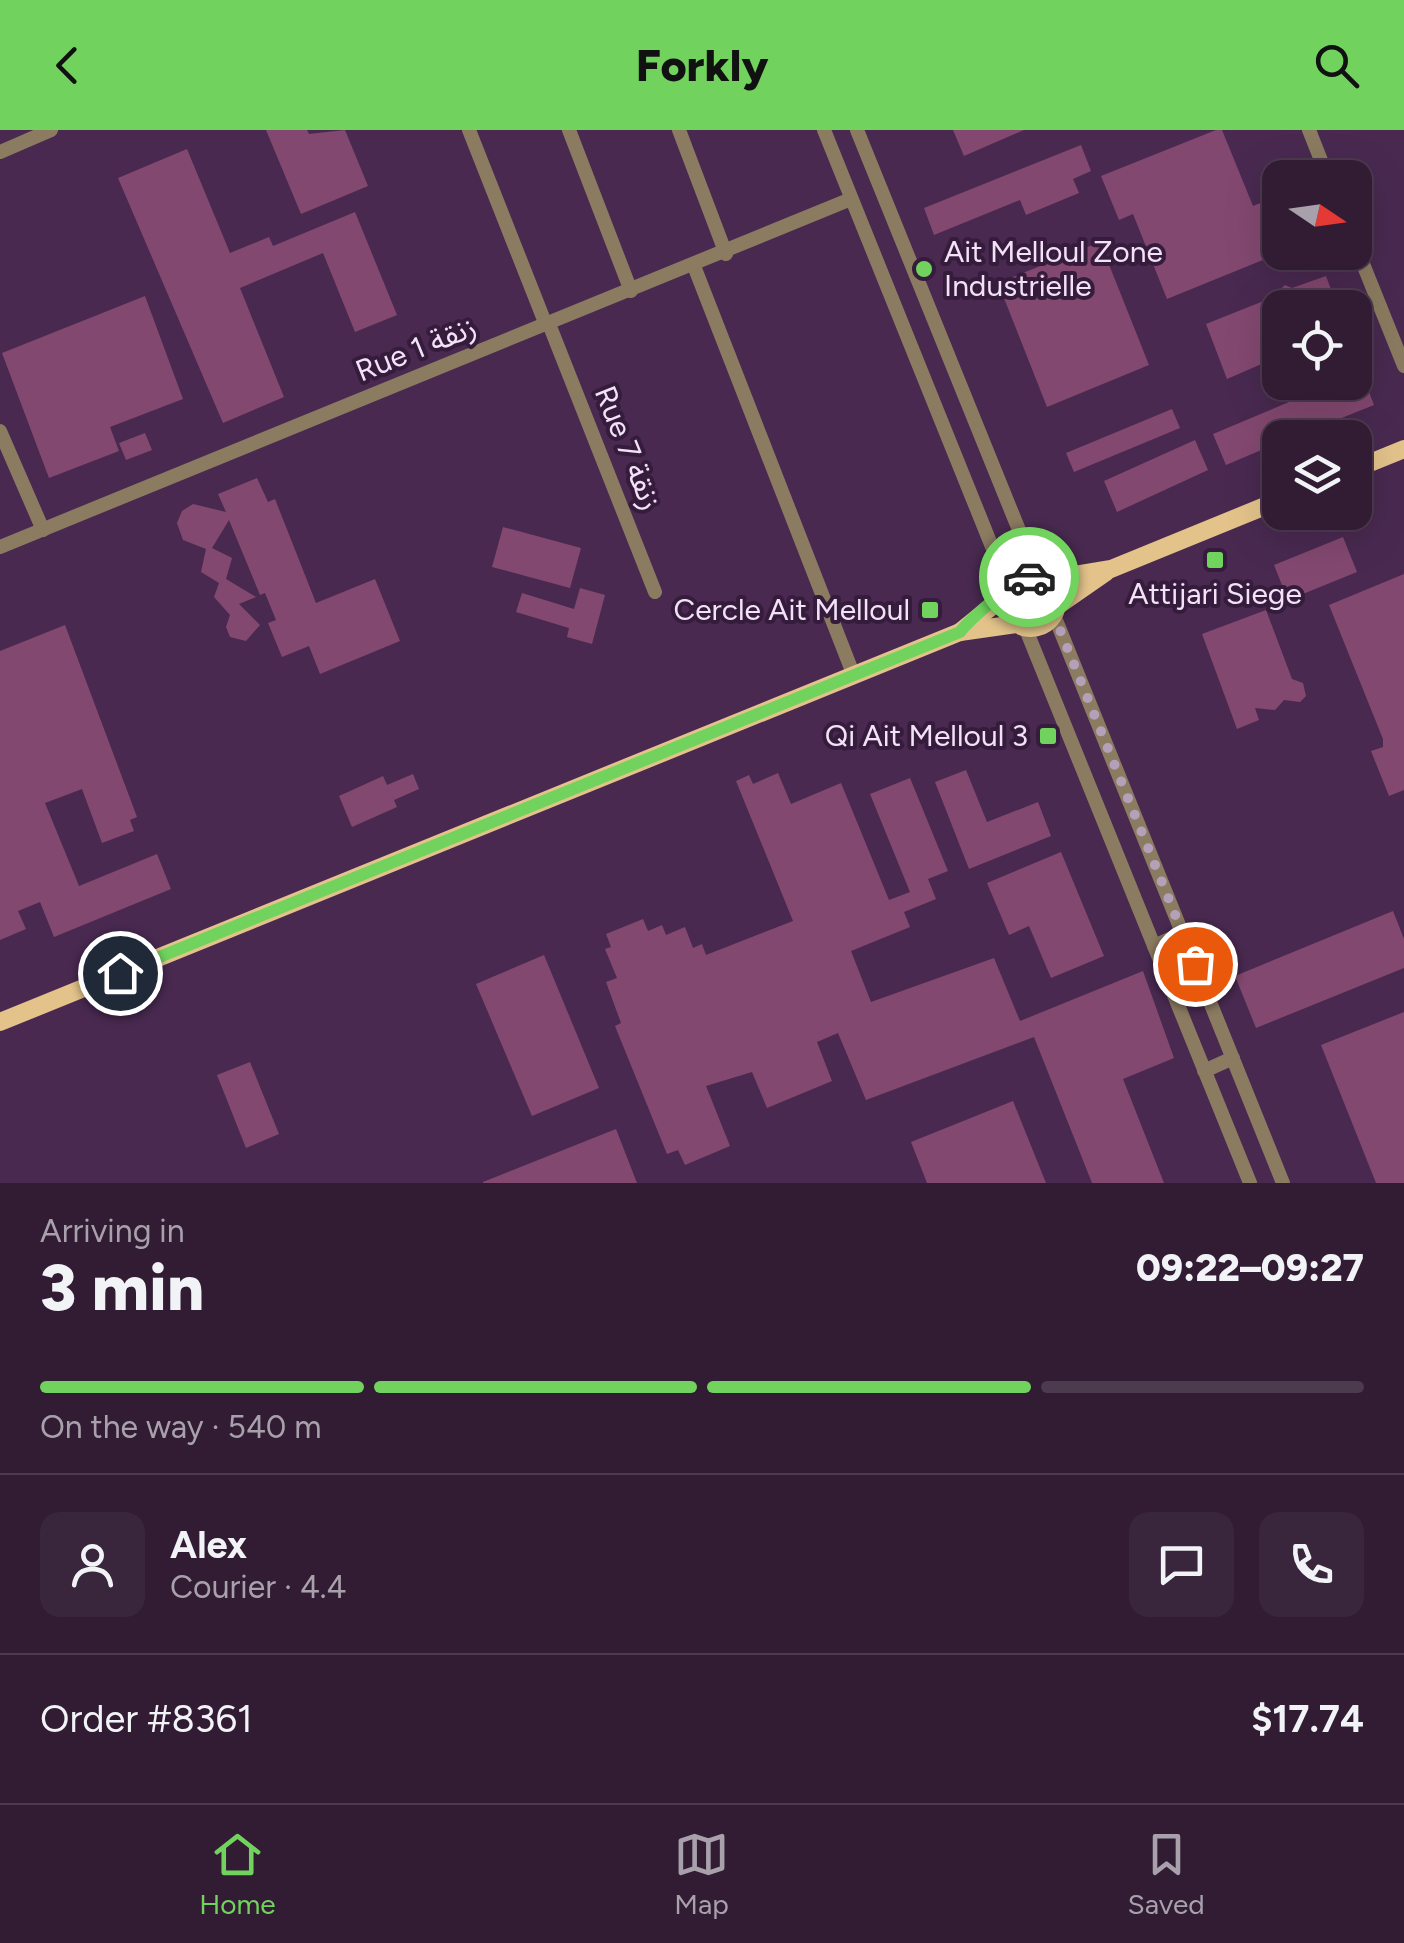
<!DOCTYPE html>
<meta charset="utf-8">
<style>
:root{--surface:#311c34;--page:#39253c;--text:#f1f3f6;--muted:#a8a1ac;--line:#4c3a4f;--accent:#71d35e}
body{margin:0;font-family:Figtree,"Noto Sans Arabic",sans-serif;background:var(--page);color:var(--text);height:100vh;display:flex;flex-direction:column;font-size:38px;white-space:nowrap}
*{box-sizing:border-box;margin:0}
p{font-size:32px;color:var(--muted)}
.icon{flex:none;width:55px;height:55px;fill:none;stroke:currentColor;stroke-width:2;stroke-linecap:round;stroke-linejoin:round}
.map{position:relative;height:1053px;overflow:hidden}
.drawer{display:flex;flex-direction:column;background:var(--surface);flex:1}
.drawer>*{flex:none}
.needle{width:65px;rotate:103deg}
.tools{position:absolute;left:1262px;top:30px;display:grid;gap:20px}
.tools a{display:grid;place-items:center;width:110px;height:110px;border-radius:20px;background:var(--surface);box-shadow:0 10px 40px #0002,0 0 0 2px var(--line);font-size:50px}
.pin{position:absolute;display:grid;place-items:center;width:85px;height:85px;color:#fff;margin:-42px;border:5px solid #fff;border-radius:50%;box-shadow:0 2px 10px #0007}
.courier{position:absolute;display:grid;place-items:center;width:100px;height:100px;margin:-50px;border:8px solid #71d35e;border-radius:50%;background:#fff;color:#222;box-shadow:0 2px 12px #0007}
.head em{font-style:normal;font-weight:800}
.head div{display:flex;flex-direction:column-reverse}
.head{display:flex;align-items:center;justify-content:space-between;height:170px;padding:0 40px}
h1{font-size:65px;font-weight:800;line-height:75px}
.bar{display:grid;grid-template-columns:repeat(4,1fr);gap:15px 10px;align-content:center;height:120px;padding:0 40px}
.bar i{height:12px;border-radius:8px;background:var(--line)}
.bar .active{background:var(--accent)}
.bar p{grid-column:span 4}
.line{display:flex;align-items:center;gap:25px;padding:0 40px;border-top:2px solid var(--line)}
.line div{flex:1}
.round{display:grid;place-items:center;flex:none;width:105px;height:105px;border-radius:20px;background:var(--page)}
header{display:flex;justify-content:space-between;align-items:center;height:130px;padding:0 40px;background:var(--accent);color:#111;font-size:45px;font-weight:800}
.dock{display:flex;justify-content:space-around;align-items:center;height:140px;border-top:2px solid var(--line);background:var(--surface);font-size:28px;color:var(--muted)}
.dock a{display:grid;justify-items:center;gap:5px}
.dock .active{color:var(--accent)}
.map>svg:first-child{display:block}
</style>
<header><svg class="icon" aria-label="back" viewBox="0 0 24 24"><path d="M15 5l-7 7 7 7"/></svg>Forkly<svg class="icon" aria-label="search" viewBox="0 0 24 24"><circle cx="10" cy="10" r="6"/><path d="M15 15l6 6"/></svg></header>
<div class="map">
<svg width="1404" height="1053" viewBox="0 0 1404 1053">
<rect width="100%" height="100%" fill="#412646"/>
<path fill="#492950" fill-rule="evenodd" d="M0,0H1404V1053H0ZM1280,48H1355V122H1280ZM1280,178H1355V252H1280ZM1280,308H1355V382H1280Z"/>
<circle fill="#284822" cx="1031" cy="471" r="18"/>
<g fill="#834870">
<polygon points="266,0 307,0 309,4 345,0 368,56 301,84"/>
<polygon points="953,0 1024,0 964,26"/>
<polygon points="1216,0 1222,0 1253,76 1280,65 1280,123 1167,169 1133,84 1119,90 1101,46"/>
<polygon points="1081,15 1091,41 1073,49 1079,63 1026,85 1020,70 934,105 924,78"/>
<polygon points="187,19 230,123 269,107 273,116 355,82 397,185 355,202 323,123 240,158 284,267 223,293 118,48"/>
<polygon points="1100,112 1149,235 1047,277 998,153"/>
<polygon points="1326,146 1338,178 1280,178 1280,226 1227,249 1206,194 1271,168 1285,155 1292,158"/>
<polygon points="145,166 183,269 110,297 119,321 49,348 2,223"/>
<polygon points="1356,228 1374,275 1292,308 1280,308 1280,312 1226,335 1213,304 1337,252 1355,252"/>
<polygon points="1172,279 1180,298 1074,342 1066,323"/>
<polygon points="145,303 152,320 126,330 119,313"/>
<polygon points="1195,310 1208,340 1117,382 1104,351"/>
<polygon points="257,348 268,372 275,369 316,473 375,449 400,511 320,544 309,516 282,527 268,493 276,490 265,463 260,465 229,390 212,418 232,428 226,449 256,467 239,474 260,495 246,511 230,507 226,497 230,485 214,467 219,453 201,442 206,419 183,410 177,393 182,381 193,374 226,382 218,364"/>
<polygon points="503,397 581,418 570,458 492,437"/>
<polygon points="1343,407 1357,442 1288,470 1274,435"/>
<polygon points="1404,444 1404,660 1389,666 1371,621 1383,617 1383,609 1329,475"/>
<polygon points="580,458 605,465 592,514 567,507 569,498 516,482 522,463 574,479"/>
<polygon points="1266,480 1292,549 1303,553 1306,566 1300,572 1284,570 1275,580 1255,578 1259,590 1237,599 1202,504"/>
<polygon points="65,495 137,687 130,690 134,701 102,713 82,659 45,673 79,756 157,724 171,759 54,807 40,772 18,781 26,799 0,810 0,521"/>
<polygon points="966,640 987,692 1038,672 1051,706 969,739 935,652"/>
<polygon points="778,643 791,674 841,653 889,770 910,762 870,664 910,648 948,741 928,749 936,769 904,782 910,797 851,821 871,872 994,828 1020,891 1143,841 1174,928 1123,949 1164,1053 1092,1053 1034,907 866,970 838,903 817,912 832,951 767,978 752,942 706,956 730,1016 685,1035 678,1020 667,1024 615,896 621,893 606,852 617,848 605,819 611,817 606,804 643,789 648,801 662,795 666,805 685,797 693,818 702,814 706,825 793,791 736,651 749,645 753,654"/>
<polygon points="413,644 419,659 394,670 397,677 352,697 339,666 383,646 387,655"/>
<polygon points="1061,722 1104,826 1051,848 1029,796 1009,805 987,753"/>
<polygon points="1393,781 1404,809 1404,838 1256,898 1235,846"/>
<polygon points="544,825 599,958 532,986 476,854"/>
<polygon points="1404,882 1404,1053 1376,1053 1321,915"/>
<polygon points="250,932 279,1004 246,1018 217,945"/>
<polygon points="1013,971 1046,1053 927,1053 911,1012"/>
<polygon points="616,999 637,1053 483,1053 483,1052"/>
</g>
<g fill="none" stroke-linecap="round" stroke-linejoin="round">
<g stroke="#8b7b60" stroke-width="14">
<polyline points="469,0 546,195"/>
<polyline points="569,0 631,161"/>
<polyline points="679,0 726,124"/>
<polyline points="824,0 1009,459"/>
<polyline points="857,0 1038,447"/>
<polyline points="1309,0 1328,48"/>
<polyline points="0,22 51,0"/>
<polyline points="1355,114 1404,236"/>
<polyline points="694,136 854,546"/>
<polyline points="549,194 655,462"/>
<polyline points="0,301 43,400"/>
<polyline points="0,417 851,69"/>
<polyline points="1054,485 1283,1053"/>
<polyline points="1025,497 1250,1053"/>
<polyline points="1154,816 1182,803"/>
<polyline points="1204,941 1233,928"/>
</g>
<g stroke="#e4c38b" stroke-width="18">
<polyline points="1355,339 1404,319"/>
<circle cx="1031" cy="472" r="26"/>
<polyline points="1045,450 1111,439 1280,370"/>
<polyline points="1057,476 1106,442"/>
<polyline points="960,502 1007,464"/>
<polyline points="0,892 960,502 1016,494"/>
</g>
</g>
<g fill="none" stroke-linecap="round" stroke-linejoin="round">
<polyline stroke="#b5a0b9" stroke-width="10" stroke-dasharray="0 18" points="1029,447 1045,450 1054,461 1054,485 1195,834"/>
<path stroke="#71d35e" stroke-width="12" d="M120,843L960,502C971,488 1015,450 1029,447"/>
</g>
<g fill="#71d35e" stroke="#361c3c" stroke-width="4">
<circle cx="924" cy="139" r="10"/>
<rect x="1205" y="420" width="20" height="20" rx="5"/>
<rect x="920" y="470" width="20" height="20" rx="5"/>
<rect x="1038" y="596" width="20" height="20" rx="5"/>
</g>
<g text-anchor="middle" stroke-width="8" stroke-linejoin="round" paint-order="stroke">
<g font-size="30" fill="#f3e2f7" stroke="#361c3c" text-anchor="end">
<text x="944" y="132" text-anchor="start">Ait Melloul Zone<tspan x="944" dy="34">Industrielle</tspan></text>
<text x="1215" y="474" text-anchor="middle">Attijari Siege</text>
<text x="910" y="490">Cercle Ait Melloul</text>
<text x="1028" y="616">Qi Ait Melloul 3</text>
</g>
<g font-size="30" fill="#f3e2f7" stroke="#361c3c">
<text transform="translate(416 219) rotate(-22)" y="10">Rue 1 زنقة</text>
<text transform="translate(628 318) rotate(68)" y="10">Rue 7 زنقة</text>
</g>
</g>
</svg>
<div class="tools">
<a><svg class="needle" viewBox="-14 -14 28 28"><path d="M0-13l5 13h-10z" fill="#e53935"/><path d="M0 13l5-13h-10z" fill="#a8a1ac"/></svg></a>
<a><svg class="icon" aria-label="locate" viewBox="0 0 24 24"><circle cx="12" cy="12" r="6"/><path d="M12 2v4M12 18v4M2 12h4M18 12h4"/></svg></a>
<a><svg class="icon" aria-label="layers" viewBox="0 0 24 24"><path d="M12 4l9 5-9 5-9-5zM3 14l9 5 9-5"/></svg></a>
</div>
<div class="pin" style="left:1195px;top:834px;background:#ea580c"><svg class="icon" aria-label="bag" viewBox="0 0 24 24"><path d="M5 8h14l-1 12H6zM9 8a3 3 0 0 1 6 0"/></svg></div>
<div class="pin" style="left:120px;top:843px;background:#1f2937"><svg class="icon" aria-label="home" viewBox="0 0 24 24"><path d="M3 11l9-7 9 7M6 9v11h12V9"/></svg></div>
<div class="courier" style="left:1029px;top:447px"><svg class="icon" aria-label="car" viewBox="0 0 24 24"><path d="M5 17H2v-5l4-1 3-4h7l3 4 3 1v5h-3M9 17h6M6 11h13"/><circle cx="7" cy="17" r="2"/><circle cx="17" cy="17" r="2"/></svg></div>
</div>
<section class="drawer">
<div class="head"><div><h1>3 min</h1><p>Arriving in</p></div><em>09:22–09:27</em></div>
<div class="bar"><i class="active"></i><i class="active"></i><i class="active"></i><i></i><p>On the way · 540 m</p></div>
<div class="line" style="height:180px"><a class="round"><svg class="icon" aria-label="person" viewBox="0 0 24 24"><circle cx="12" cy="8" r="4"/><path d="M4 21q1-7 8-7t8 7"/></svg></a><div><b>Alex</b><p>Courier · 4.4</p></div><a class="round"><svg class="icon" aria-label="chat" viewBox="0 0 24 24"><path d="M4 5h16v11H9l-5 4z"/></svg></a><a class="round"><svg class="icon" aria-label="phone" viewBox="0 0 24 24"><path d="M5 4h4l2 5-3 2q2 4 5 5l2-3 5 2v4C11 20 4 13 5 4z"/></svg></a></div>
<div class="line" style="height:130px"><div>Order #8361</div><b>$17.74</b></div>
</section>
<nav class="dock">
<a class="active"><svg class="icon" aria-label="home" viewBox="0 0 24 24"><path d="M3 11l9-7 9 7M6 9v11h12V9"/></svg>Home</a>
<a><svg class="icon" aria-label="map" viewBox="0 0 24 24"><path d="M3 6l6-2 6 2 6-2v14l-6 2-6-2-6 2zM9 4v14M15 6v14"/></svg>Map</a>
<a><svg class="icon" aria-label="saved" viewBox="0 0 24 24"><path d="M7 4h10v16l-5-4-5 4z"/></svg>Saved</a>
</nav>
